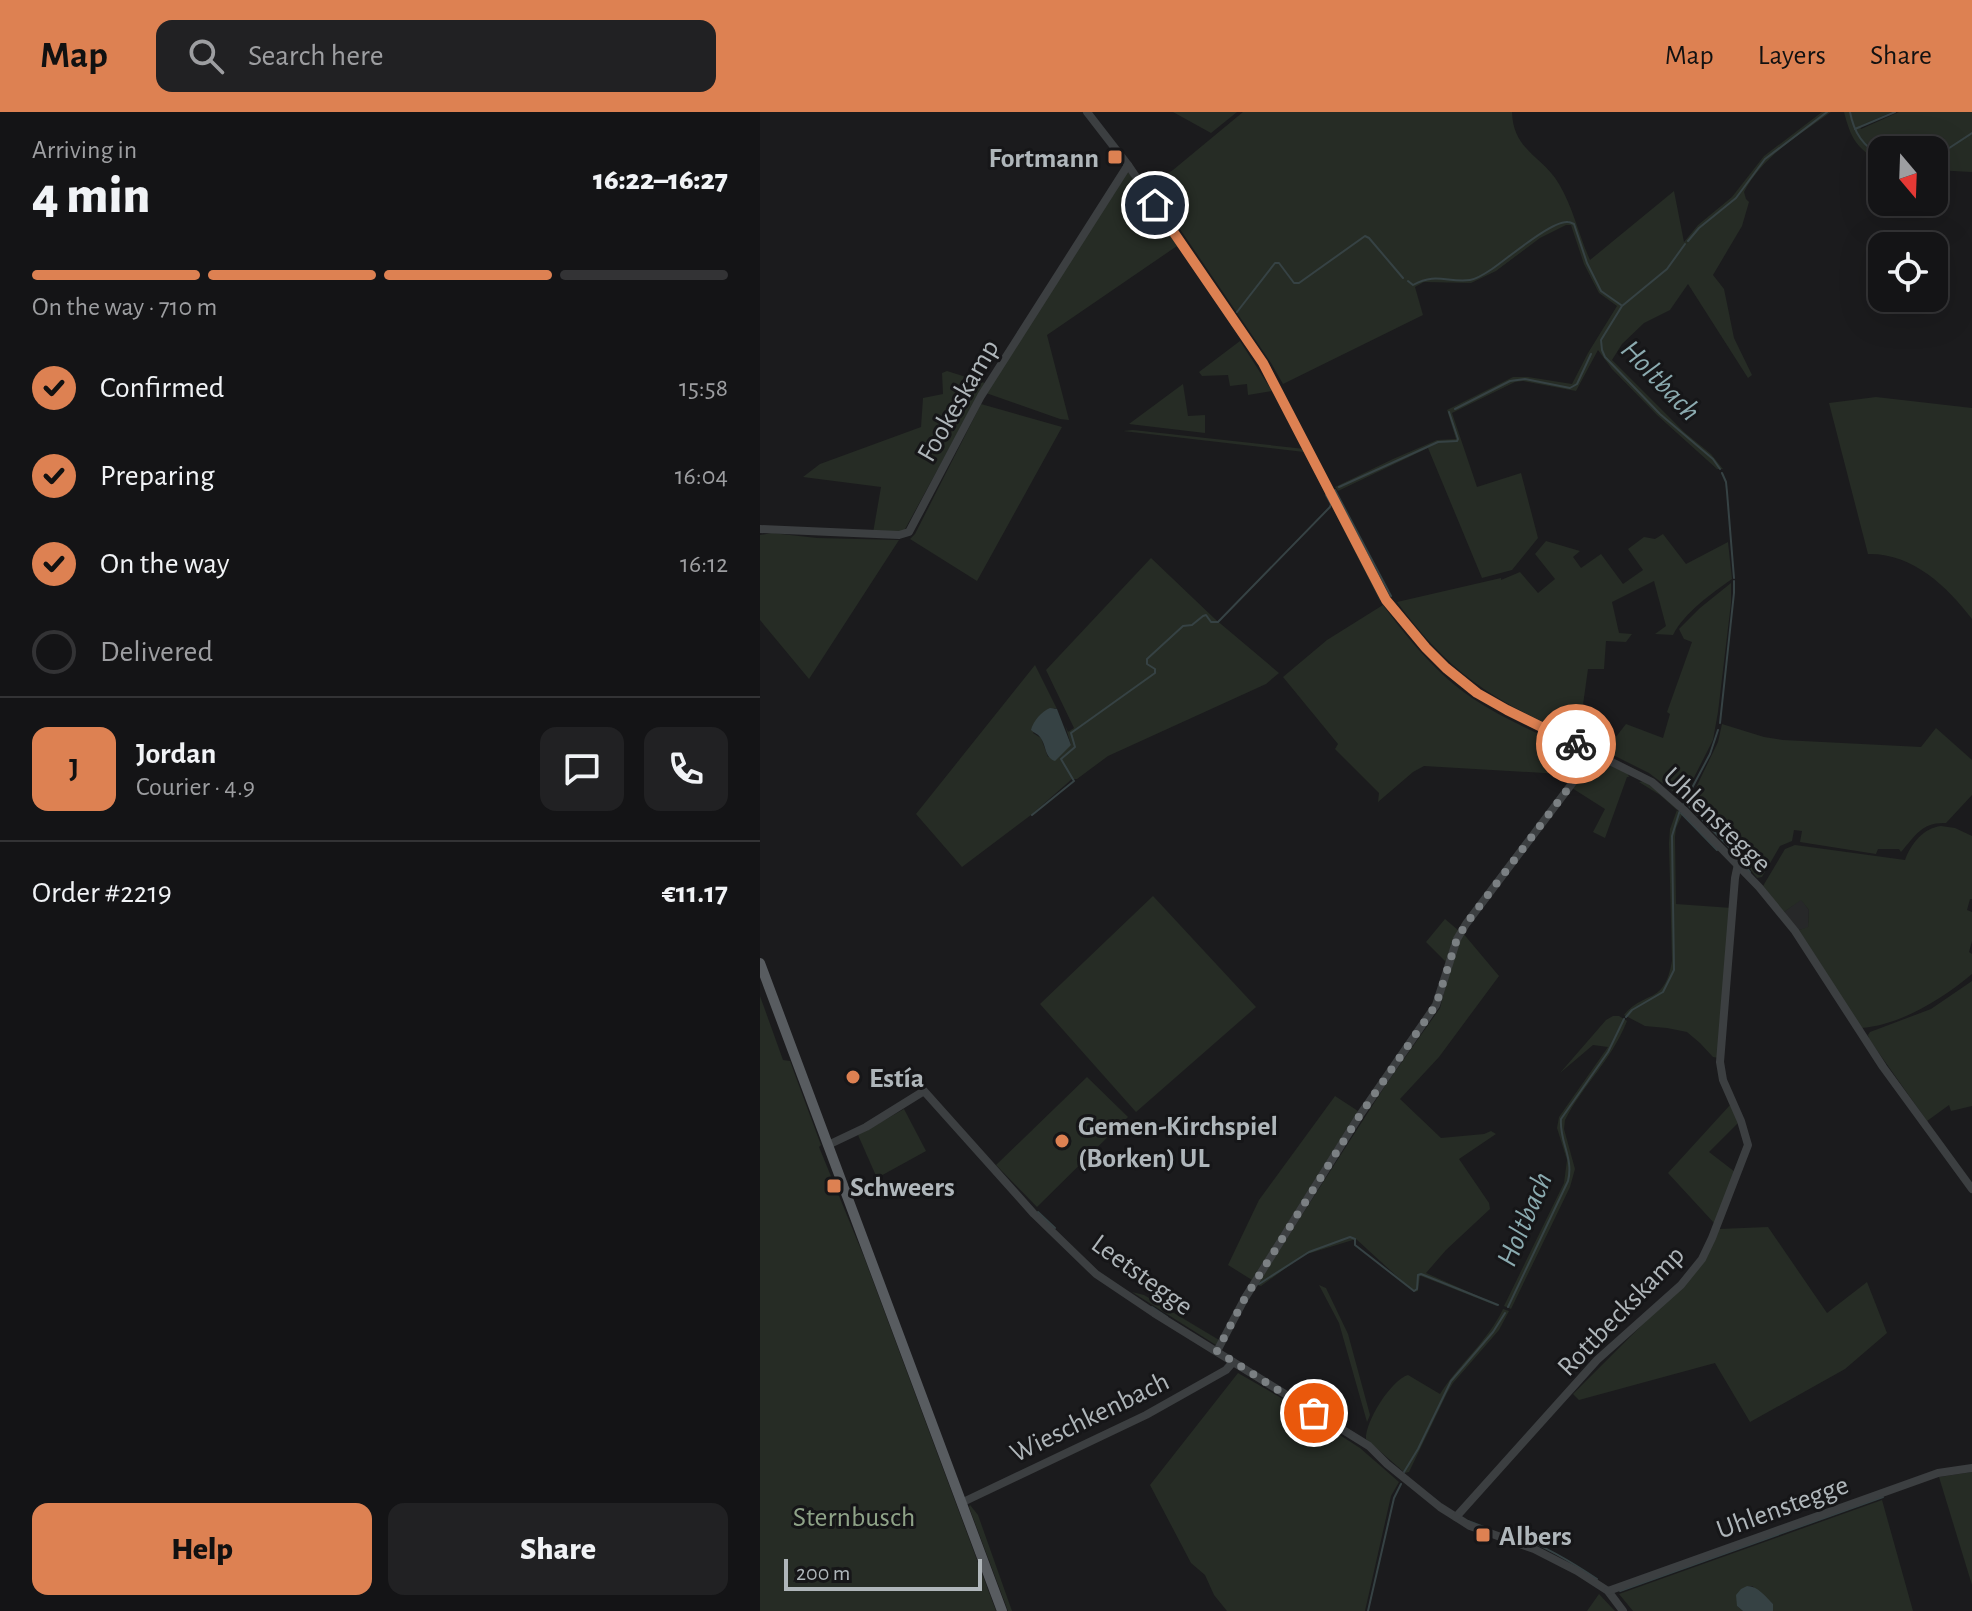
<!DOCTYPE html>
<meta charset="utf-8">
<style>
:root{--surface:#141416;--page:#212123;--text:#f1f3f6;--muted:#9d9ea1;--line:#333335;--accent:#dd8152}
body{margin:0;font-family:"Alegreya Sans",sans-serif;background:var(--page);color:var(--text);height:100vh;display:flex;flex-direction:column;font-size:30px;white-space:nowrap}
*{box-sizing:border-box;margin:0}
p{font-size:26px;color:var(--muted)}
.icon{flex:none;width:44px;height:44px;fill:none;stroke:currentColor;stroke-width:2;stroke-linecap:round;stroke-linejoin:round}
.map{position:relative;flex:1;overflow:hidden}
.drawer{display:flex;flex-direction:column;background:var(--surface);width:760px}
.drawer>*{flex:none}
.needle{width:52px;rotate:161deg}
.buttons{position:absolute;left:1108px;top:24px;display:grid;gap:16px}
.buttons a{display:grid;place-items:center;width:80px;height:80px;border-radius:16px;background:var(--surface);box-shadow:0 8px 32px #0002,0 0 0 2px var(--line);font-size:40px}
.scale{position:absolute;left:24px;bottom:20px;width:198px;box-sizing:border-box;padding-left:8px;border:4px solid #afb6ba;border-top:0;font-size:22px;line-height:28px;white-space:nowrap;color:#afb6ba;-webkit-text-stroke:6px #161618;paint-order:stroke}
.pin{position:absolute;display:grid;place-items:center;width:68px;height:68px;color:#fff;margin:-34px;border:4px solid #fff;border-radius:50%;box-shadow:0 2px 8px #0007}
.courier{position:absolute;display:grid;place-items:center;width:80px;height:80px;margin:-40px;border:6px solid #dd8152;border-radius:50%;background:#fff;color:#222;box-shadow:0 2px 10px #0007}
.headline em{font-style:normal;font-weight:800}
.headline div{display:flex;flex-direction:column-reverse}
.headline{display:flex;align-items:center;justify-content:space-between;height:136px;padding:0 32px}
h1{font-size:52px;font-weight:800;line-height:60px}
.bar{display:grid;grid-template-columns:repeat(4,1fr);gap:12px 8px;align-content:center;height:96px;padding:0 32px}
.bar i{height:10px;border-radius:6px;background:var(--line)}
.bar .current{background:var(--accent)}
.bar p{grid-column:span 4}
.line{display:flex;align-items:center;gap:20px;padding:0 32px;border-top:2px solid var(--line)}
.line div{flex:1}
.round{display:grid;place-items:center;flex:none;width:84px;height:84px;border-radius:16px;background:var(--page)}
ol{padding:0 32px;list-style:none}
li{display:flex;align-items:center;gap:24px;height:88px}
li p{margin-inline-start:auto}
li .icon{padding:8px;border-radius:50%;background:var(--accent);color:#111;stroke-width:4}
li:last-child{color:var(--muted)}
li i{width:44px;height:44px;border:4px solid var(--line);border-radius:50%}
.action{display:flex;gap:16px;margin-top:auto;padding:16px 32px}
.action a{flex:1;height:92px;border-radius:16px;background:var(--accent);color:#111;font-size:32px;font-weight:800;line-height:92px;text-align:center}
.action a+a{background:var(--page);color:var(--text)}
header{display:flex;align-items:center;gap:48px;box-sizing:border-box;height:112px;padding:0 40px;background:var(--accent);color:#111}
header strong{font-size:38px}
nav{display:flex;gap:44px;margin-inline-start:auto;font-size:28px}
.search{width:560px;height:72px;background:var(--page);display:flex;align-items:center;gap:20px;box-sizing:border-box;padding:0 28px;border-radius:16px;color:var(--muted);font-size:30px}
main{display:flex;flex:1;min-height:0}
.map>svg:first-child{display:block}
</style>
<header>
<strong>Map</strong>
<div class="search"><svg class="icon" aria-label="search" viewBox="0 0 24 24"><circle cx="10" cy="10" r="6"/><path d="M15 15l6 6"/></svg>Search here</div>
<nav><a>Map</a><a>Layers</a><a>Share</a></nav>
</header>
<main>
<section class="drawer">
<div class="headline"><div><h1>4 min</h1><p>Arriving in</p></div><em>16:22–16:27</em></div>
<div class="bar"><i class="current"></i><i class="current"></i><i class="current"></i><i></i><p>On the way · 710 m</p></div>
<ol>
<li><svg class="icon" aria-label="check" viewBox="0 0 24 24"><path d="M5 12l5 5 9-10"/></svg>Confirmed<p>15:58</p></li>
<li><svg class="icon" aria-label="check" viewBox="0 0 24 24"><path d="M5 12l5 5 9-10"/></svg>Preparing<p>16:04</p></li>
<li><svg class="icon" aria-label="check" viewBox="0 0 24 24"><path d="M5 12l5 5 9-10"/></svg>On the way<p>16:12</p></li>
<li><i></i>Delivered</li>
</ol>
<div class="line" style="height:144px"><b class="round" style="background:var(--accent);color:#111">J</b><div><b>Jordan</b><p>Courier · 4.9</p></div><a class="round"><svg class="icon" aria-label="chat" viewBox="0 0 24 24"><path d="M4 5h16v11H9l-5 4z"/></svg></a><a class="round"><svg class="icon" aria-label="phone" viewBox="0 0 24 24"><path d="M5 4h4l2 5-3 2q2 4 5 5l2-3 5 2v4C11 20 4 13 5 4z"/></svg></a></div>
<div class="line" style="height:104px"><div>Order #2219</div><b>€11.17</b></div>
<div class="action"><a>Help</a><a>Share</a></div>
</section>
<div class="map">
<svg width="1212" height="1499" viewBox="0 0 1212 1499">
<rect width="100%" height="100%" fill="#1b1b1d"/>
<polygon fill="#272829" points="1041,787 1049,798 1048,816 1039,818 1024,800"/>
<g fill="#262c25">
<polygon points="413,0 477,0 451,21"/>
<path d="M483,0H752C753,39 783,44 799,72C813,95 819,124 830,148L914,79L924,130L938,113L972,85L1004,44L1062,0H1071C1039,23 1003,44 984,80L986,87L989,90L982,114L953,163L964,177L974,226L992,263L988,266L928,172L910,198L884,211L862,232L852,248L924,320L951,342L963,357H957L897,303L852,257L838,238L816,279L763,269L755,270L692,301L717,375L761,361L778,426L752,458L722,466L668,336L578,379L575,375L633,347L677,328L696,327L687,298L753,265H768L812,272L828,241L857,194L839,181L824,152L811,113H806L780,126L736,159L711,171L664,170L655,175L663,203L523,272L511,251L390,73L413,58Z"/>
<path d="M1084,0H1132L1100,14L1101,17L1139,0H1212V60L1174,58V38H1122V50H1120C1096,35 1091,27 1084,0Z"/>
<polygon points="367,58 417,134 287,223 309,308 300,307 226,281"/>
<polygon points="480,229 512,279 488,283 487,272 470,274 468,263 442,264 439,260"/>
<polygon points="187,259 225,271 144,419 113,421 121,375 43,365 60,352 161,315 163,286 183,282 182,261"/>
<polygon points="423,272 428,304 445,303 445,321 369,312"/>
<path d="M1116,285L1212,296V507C1187,474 1152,441 1108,442L1069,291Z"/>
<polygon points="221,292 302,315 217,469 150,427 155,422"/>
<polygon points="373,318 545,337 621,486 620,489 544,340 363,319"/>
<polygon points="12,421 57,426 139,428 49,567 0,508 0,423"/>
<path d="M903,422L926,452L968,430L972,467C951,482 925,500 913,523L895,522L906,514L894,469L852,490L859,521L872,522L866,530L846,529L844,557H828L821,607L825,621L848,622L847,629L841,637C798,617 752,598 714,570C684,548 659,520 637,490L741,466V468L760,460L778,481L795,467L775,442L786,429L820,439L813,445L821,456L841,442L863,472L883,458L868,437L884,425L895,427Z"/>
<polygon points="391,446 455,507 519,561 506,572 348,644 317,667 312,667 271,703 202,755 156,702 275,553 297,597 294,596 273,621 281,626 288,645 311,633 305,613 308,620 314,616 286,558"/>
<polygon points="971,471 971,491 958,600 953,628 923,687 889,661 845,639 866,612 903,626 910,602 907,600 932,530 924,527 919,517 940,496"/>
<path d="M623,493C648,527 677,562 712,586C748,610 789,626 828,645L818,663L664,654L653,660L618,690L619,681L575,637L578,632L523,565L567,528Z"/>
<path d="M962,612L1004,625L1023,628L1161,635L1176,616L1212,648V683L1186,711C1162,710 1155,724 1141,740L1139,737H1118L1116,742L1040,730L1042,719L1034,718L1032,729L1020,734L1002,765L997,766L979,743L928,692L958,630Z"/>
<polygon points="838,646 867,660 869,665 867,665 845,726 833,720 845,697 812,676 835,647"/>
<path d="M884,669L918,695L917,698L922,703L916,716L915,725L916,792L972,796L959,946L953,945L940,931L927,920L907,916L885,914L864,903C886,877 904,894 912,849L909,731L910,717L917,698L900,683L879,670Z"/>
<path d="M1181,714L1195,716L1212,724V787H1210L1207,798L1212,800V829L1209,840L1212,842V862C1182,887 1141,913 1101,916L1039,818L1048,815L1049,798L1041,788L1024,800L1003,774L1025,737L1035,733L1145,748C1151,732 1163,716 1181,714Z"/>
<polygon points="393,784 496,895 376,1000 280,892"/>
<polygon points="685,807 699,819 687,851 666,830"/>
<polygon points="702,820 739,864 679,945 640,987 681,1026 724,1022 731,1019 736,1022 699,1047 729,1091 730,1097 686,1138 666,1161 738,1193 737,1194 661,1164 660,1164 658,1179 654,1180 596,1127 544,1143 501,1174 497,1173 625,974 680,896 698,828"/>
<polygon points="1212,869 1212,994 1191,999 1189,993 1167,1009 1109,927 1108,923 1110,920 1171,897"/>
<polygon points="0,884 23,948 30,949 61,1033 59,1035 104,1145 236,1499 0,1499"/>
<path d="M853,904H859L867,909C851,949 823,973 805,1008L804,1017L815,1057L810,1075L751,1197L744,1194L804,1071L807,1048L797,1016L799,1005L848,935L833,933L800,961L846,908Z"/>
<polygon points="327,965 368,1005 277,1095 236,1053"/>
<polygon points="575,984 598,999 492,1168 468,1153 499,1088"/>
<polygon points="971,992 979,1010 949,1040 975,1060 955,1112 908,1061"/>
<polygon points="144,997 166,1039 117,1066 98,1023"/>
<polygon points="1008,1115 1067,1201 1107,1170 1127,1221 1085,1257 990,1310 955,1251 819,1288 813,1282 940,1155 959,1117"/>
<polygon points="559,1173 566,1176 588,1222 610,1303 607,1310 579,1211"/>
<polygon points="372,1180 384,1183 459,1228 456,1233"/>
<path d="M743,1197L749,1199L739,1218L693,1271L687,1281L649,1360L645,1361L606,1327C605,1310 631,1268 648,1263L680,1282C699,1252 728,1229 743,1197Z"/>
<polygon points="478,1261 530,1291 600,1336 639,1370 631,1384 605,1499 467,1499 454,1483 445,1463 431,1451 390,1373"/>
<polygon points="1212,1360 1212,1473 1179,1365"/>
<polygon points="1122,1388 1153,1499 1013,1499 1013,1492 992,1474 987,1474 977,1494 983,1499 873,1499 859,1482"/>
<polygon points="210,1393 218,1403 252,1499 248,1499 209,1395"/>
<polygon points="839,1482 853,1497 855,1499 827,1499"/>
</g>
<g fill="#364244">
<path d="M290,596L297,597L311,633L295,649C284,645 287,634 280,625C278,622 274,621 271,618C273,609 282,599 290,596Z"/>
<path d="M987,1474C998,1474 1006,1485 1013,1492V1499H983L977,1494L976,1483L981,1477Z"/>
</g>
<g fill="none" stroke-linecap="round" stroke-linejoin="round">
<g stroke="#364244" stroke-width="2">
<path d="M1090,0C1094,21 1103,34 1122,45"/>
<polyline points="1095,17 1135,0"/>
<polyline points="1174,46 1212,21"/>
<polyline points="928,129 939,116 976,86 1005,47 1067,0"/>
<polyline points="925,132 907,157 862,194 841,228 842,238 845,245 900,302 953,347 960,357"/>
<path d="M648,169L653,173C676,160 688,171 710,168C717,167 726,161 732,157C747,147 792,108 808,110C810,110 812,111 814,112L827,151L841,179L861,193"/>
<polyline points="477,200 515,151 519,151 534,171 539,171 605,124 609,126 643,166"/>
<polyline points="695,297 750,269 765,267 810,276 817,272 831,242"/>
<polyline points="962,361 966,370 967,380 974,466"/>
<polyline points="579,375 678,330 697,329 698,327 689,300"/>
<polyline points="575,378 631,484"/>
<polyline points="960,611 974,481 974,469"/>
<polyline points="926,691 978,744 990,760"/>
<polyline points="923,693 950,642 958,618"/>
<polyline points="921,701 957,738"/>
<polyline points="272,703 314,669 301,647 315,635 311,621 395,561 395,557 387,552 387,547 423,514 432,513 443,504 446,503 451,510 458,510 570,395 571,392 566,383"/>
<polyline points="866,905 872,898 903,880 914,858 912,724 920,698"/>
<polyline points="278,1100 295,1116"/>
<polyline points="499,1172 549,1140 590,1125 595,1127 595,1133 654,1179 657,1177 658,1163 661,1162 738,1193"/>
<polyline points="392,1195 407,1205"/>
<path d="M748,1195L808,1069C814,1046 799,1029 801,1007L848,940L864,907"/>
<polyline points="644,1360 658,1337 691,1269 733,1220 745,1201"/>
<polyline points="708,1409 724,1415"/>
<path d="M745,1422C774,1426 813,1451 837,1467"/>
<polyline points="860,1479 1123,1385"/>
<polyline points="608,1499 634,1386 641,1372"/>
</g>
<g stroke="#3c3f41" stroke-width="8">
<polyline points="327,0 368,53 503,251 626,488 666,536 686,556 717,581 747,598 892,670 925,699 999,775 1035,819 1123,955 1212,1077"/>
<polyline points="0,417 139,423 149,420 221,284 368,53"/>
<polyline points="68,1033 106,1015 164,979 274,1102 336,1162 394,1201 609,1334 627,1352 680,1395 710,1414 774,1437 817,1459 848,1479 863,1499"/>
<polyline points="457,1239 485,1186 600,1003 676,893 697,827 706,812 835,641"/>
<polyline points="201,1391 386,1303 466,1258 473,1250"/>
<polyline points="696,1405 837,1248 921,1173 942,1147 952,1126 988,1033 981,1009 963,968 960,950 975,766 978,752"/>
<polyline points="848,1479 1178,1361 1212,1356"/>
</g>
<polyline stroke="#585c60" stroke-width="10" points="0,851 242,1499"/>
</g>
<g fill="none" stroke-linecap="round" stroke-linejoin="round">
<polyline stroke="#7b8083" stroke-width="8" stroke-dasharray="0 14.4" points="554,1301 457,1239 485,1186 600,1003 676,893 697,827 706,812 835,641 816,632"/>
<polyline stroke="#dd8152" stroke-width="10" points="395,93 503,251 626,488 666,536 686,556 717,581 747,598 816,632"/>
</g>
<g fill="#dd8152" stroke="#161618" stroke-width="3">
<rect x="347" y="37" width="16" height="16" rx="4"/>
<circle cx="93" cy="965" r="8"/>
<circle cx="302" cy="1029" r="8"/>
<rect x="66" y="1066" width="16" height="16" rx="4"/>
<rect x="715" y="1415" width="16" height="16" rx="4"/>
</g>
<g text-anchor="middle" stroke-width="6" stroke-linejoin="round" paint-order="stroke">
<g font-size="28" font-weight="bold" fill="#afb6ba" stroke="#161618" text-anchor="start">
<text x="339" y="55" text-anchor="end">Fortmann</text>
<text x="109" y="975">Estía</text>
<text x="318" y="1023">Gemen-Kirchspiel<tspan x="318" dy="32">(Borken) UL</tspan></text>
<text x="90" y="1084">Schweers</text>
<text x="739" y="1433">Albers</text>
</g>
<g font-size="28" fill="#afb6ba" stroke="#161618">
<text transform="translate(197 288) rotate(-60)" y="10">Fookeskamp</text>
<text transform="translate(958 707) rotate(44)" y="10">Uhlenstegge</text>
<text transform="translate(383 1162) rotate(36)" y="10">Leetstegge</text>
<text transform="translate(860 1198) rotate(-46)" y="10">Rottbeckskamp</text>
<text transform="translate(329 1304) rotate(-26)" y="10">Wieschkenbach</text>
<text transform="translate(1022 1394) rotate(-20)" y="10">Uhlenstegge</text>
</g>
<g font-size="28" fill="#8fa388" stroke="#161618">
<text x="94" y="1414">Sternbusch</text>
</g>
<g font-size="30" font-style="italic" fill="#8babb0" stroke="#161618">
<text transform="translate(901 268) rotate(46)" y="10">Holtbach</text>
<text transform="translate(764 1107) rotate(-67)" y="10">Holtbach</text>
</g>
</g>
</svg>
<div class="buttons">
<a><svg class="needle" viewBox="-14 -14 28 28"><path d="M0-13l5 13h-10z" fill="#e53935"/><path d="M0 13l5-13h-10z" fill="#9d9ea1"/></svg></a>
<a><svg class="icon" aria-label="locate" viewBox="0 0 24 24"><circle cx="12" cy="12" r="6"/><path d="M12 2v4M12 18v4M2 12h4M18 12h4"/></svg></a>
</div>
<div class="scale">200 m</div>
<div class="pin" style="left:554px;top:1301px;background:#ea580c"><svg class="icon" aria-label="bag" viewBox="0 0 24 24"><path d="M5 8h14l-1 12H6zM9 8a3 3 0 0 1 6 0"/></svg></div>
<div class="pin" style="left:395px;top:93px;background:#1f2937"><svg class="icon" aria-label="home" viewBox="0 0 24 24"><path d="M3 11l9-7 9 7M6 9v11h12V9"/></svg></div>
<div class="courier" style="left:816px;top:632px"><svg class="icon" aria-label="bike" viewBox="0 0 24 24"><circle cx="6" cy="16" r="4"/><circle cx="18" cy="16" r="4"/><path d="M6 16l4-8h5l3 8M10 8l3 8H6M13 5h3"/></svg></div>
</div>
</main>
